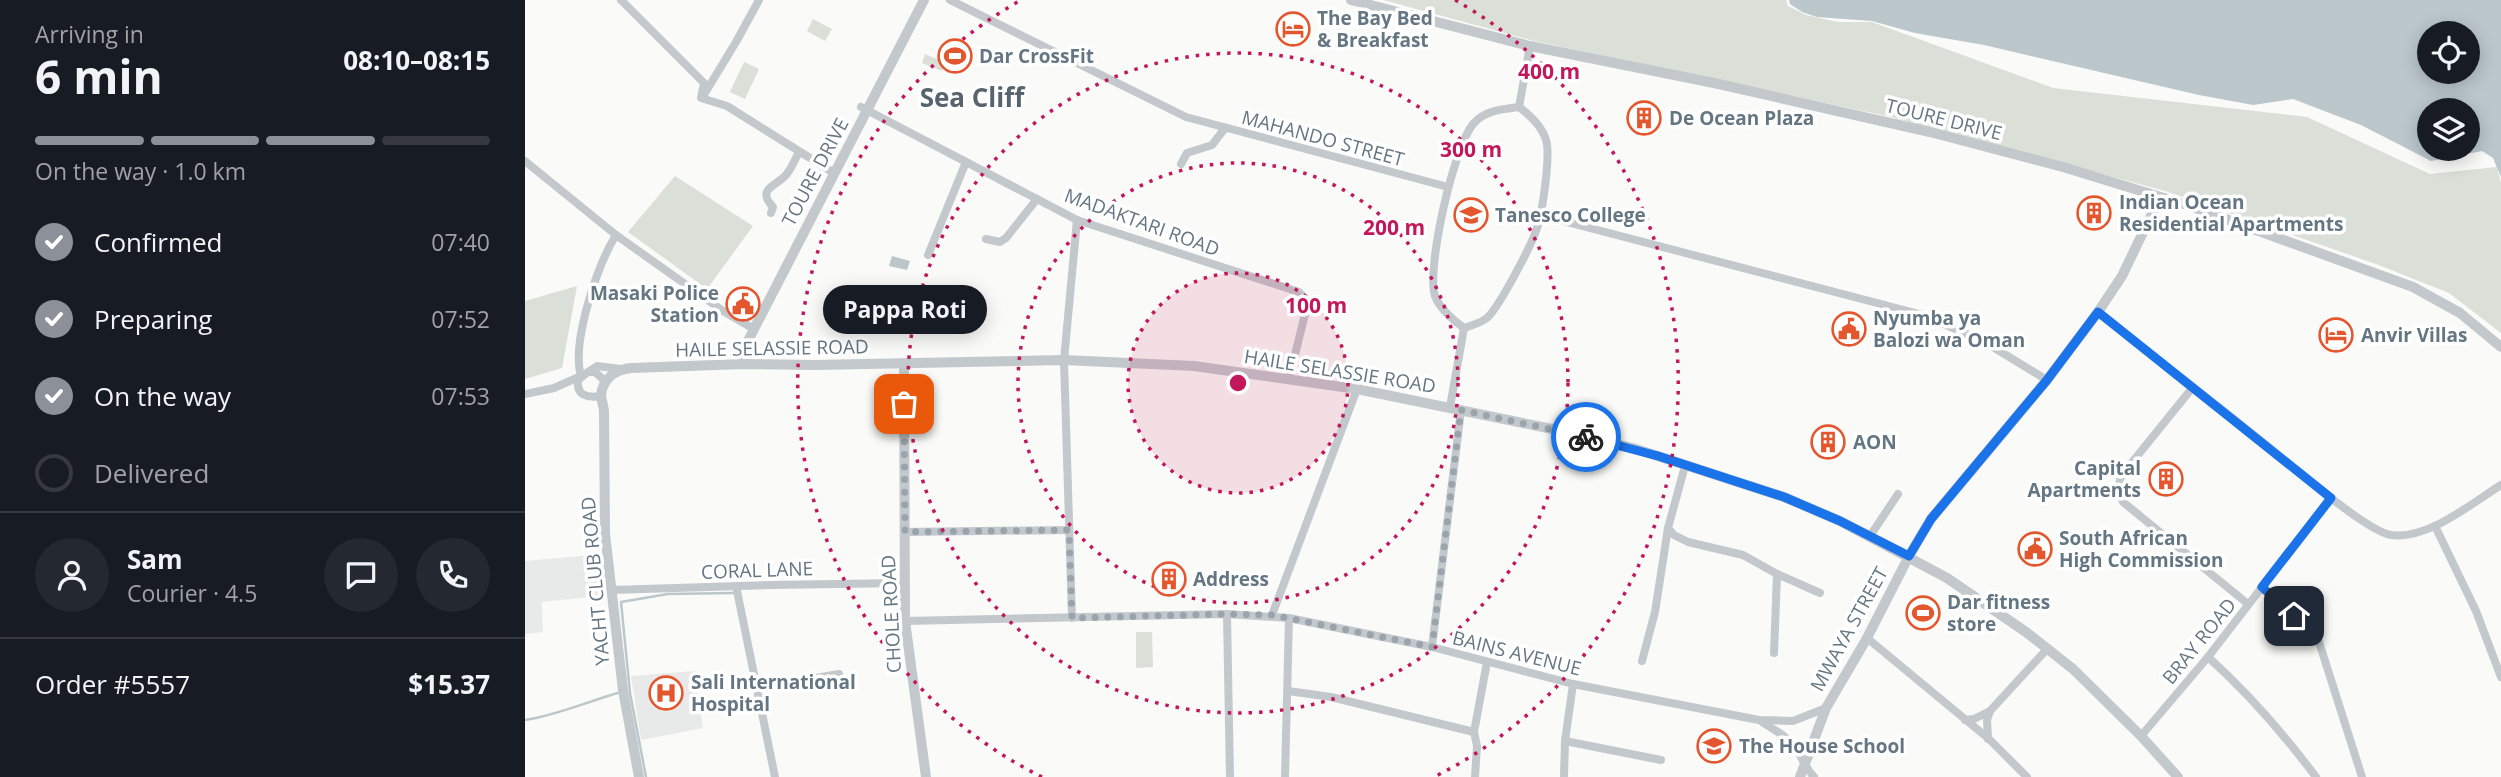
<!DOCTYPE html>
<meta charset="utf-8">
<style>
:root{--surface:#171b24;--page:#242831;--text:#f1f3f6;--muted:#9ea1a6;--line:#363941;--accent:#8c9099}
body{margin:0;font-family:"Open Sans",sans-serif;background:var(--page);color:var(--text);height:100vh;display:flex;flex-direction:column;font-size:26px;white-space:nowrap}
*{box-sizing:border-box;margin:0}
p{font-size:23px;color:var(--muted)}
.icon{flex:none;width:38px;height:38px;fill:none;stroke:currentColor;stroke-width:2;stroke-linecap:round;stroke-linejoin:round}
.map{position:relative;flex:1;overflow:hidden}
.sheet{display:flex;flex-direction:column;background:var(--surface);width:525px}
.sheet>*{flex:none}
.buttons{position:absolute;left:1892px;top:21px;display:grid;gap:14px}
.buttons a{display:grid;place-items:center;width:63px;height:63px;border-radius:50%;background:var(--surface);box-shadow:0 4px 18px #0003;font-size:35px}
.pin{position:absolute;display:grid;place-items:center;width:60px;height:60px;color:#fff;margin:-30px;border-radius:14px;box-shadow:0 4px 10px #0006}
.courier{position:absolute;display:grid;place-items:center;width:70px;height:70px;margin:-35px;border:5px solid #1a73e8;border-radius:50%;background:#fff;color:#222;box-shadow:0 2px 9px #0007}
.bubble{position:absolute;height:49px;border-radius:24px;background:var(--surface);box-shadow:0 4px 18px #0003;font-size:23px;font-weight:700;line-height:49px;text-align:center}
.summary em{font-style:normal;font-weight:700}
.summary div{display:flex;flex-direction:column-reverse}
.summary{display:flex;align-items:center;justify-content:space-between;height:119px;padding:0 35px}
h1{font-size:46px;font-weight:700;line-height:52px}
.bar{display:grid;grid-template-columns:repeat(4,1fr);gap:10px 7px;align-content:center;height:84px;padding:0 35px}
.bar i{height:9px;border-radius:5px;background:var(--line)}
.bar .active{background:var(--accent)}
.bar p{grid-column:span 4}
.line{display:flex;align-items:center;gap:18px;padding:0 35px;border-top:2px solid var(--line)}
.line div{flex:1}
.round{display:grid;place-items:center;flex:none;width:74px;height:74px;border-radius:37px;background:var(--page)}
ol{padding:0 35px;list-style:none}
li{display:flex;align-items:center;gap:21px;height:77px}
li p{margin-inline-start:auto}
li .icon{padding:7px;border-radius:50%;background:var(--accent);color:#fff;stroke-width:4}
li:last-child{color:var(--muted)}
li i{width:38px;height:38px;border:4px solid var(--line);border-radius:50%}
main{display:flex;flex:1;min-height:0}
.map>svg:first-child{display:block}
</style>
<main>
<section class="sheet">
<div class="summary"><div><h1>6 min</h1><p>Arriving in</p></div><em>08:10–08:15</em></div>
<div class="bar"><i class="active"></i><i class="active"></i><i class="active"></i><i></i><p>On the way · 1.0 km</p></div>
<ol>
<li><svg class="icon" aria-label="check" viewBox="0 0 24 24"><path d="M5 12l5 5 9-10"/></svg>Confirmed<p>07:40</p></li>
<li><svg class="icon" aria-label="check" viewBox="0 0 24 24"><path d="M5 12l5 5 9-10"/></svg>Preparing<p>07:52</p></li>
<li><svg class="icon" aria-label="check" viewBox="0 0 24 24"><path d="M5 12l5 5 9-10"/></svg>On the way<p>07:53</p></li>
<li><i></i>Delivered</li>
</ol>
<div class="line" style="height:126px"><a class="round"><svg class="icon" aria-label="person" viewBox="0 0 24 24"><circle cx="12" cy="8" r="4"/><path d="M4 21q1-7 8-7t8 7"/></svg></a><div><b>Sam</b><p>Courier · 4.5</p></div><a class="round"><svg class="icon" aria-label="chat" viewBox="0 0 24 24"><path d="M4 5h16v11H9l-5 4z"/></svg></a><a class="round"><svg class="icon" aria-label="phone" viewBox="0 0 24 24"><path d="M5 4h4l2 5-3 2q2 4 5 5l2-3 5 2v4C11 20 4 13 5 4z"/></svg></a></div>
<div class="line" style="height:91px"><div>Order #5557</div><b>$15.37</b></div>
</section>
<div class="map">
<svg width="1976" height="777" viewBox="0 0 1976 777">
<rect width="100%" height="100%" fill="#fafaf8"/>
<g fill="#e8e9e9">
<polygon points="79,554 83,595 17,602 18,632 0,634 0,561"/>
<polygon points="170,671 178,728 116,740 106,676"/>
</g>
<g fill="#dadfd7">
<polygon points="858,0 1261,0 1263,6 1281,15 1313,22 1347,22 1528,88 1782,117 1905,174 1972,167 1976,183 1976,333 1924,293 1851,264 1640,191 1366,117 1009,41"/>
<polygon points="288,19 307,29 300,41 282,31"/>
<polygon points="400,54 421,63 417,71 397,63"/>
<polygon points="219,62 234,69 220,99 205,92"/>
<polygon points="150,176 228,226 182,289 103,232"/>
<polygon points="52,286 37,368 0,379 0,301"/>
<polygon points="611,632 627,632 628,667 611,668"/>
</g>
<g fill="#bbc7cb" fill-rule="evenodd">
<path d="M1264,0H1976V177L1968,158L1957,151L1906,161L1836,125L1768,99L1728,105L1674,95L1459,45L1390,33L1347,21L1292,17L1277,12L1265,4ZM1904,33H1942V72H1904ZM1904,110H1942V149H1904Z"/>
<polygon points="367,256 385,261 382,270 364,266"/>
</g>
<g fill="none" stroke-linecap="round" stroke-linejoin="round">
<g stroke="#bbc7cb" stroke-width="2.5">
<path d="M0,720C33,715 64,701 96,692"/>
<polyline points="121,777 105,693 96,602 143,594 209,593"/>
</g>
<g stroke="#c3c8cc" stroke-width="8">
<polyline points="96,0 179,83 176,98 202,106 309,173"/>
<polyline points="425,0 661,117 923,187"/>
<polyline points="180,93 211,42 234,0"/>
<polyline points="336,107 552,220 774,292 780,298 782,306 764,379"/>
<path d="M994,107C1006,116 1017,126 1021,140C1026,155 1017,216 1011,231C1005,248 975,305 963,317C957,323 947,325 939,328C928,320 915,309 910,296C901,268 929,145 949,123C961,110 978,109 994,107Z"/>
<polyline points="994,107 1005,46"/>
<polyline points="0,161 91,235 198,311 229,329"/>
<polyline points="656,164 662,153 687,145 700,128"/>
<path d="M246,213L248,207C232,190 248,187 259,177C266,171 270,159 274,152"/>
<polyline points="1015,215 1398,315 1458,341 1522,380"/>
<polyline points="461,239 475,242 481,238 512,199"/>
<polyline points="403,255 441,162"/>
<path d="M1573,312C1630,358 1688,402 1745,448C1768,467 1841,531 1866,535C1903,540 1947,503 1976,485"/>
<polyline points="63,372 72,366 96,369"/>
<polyline points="1668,387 1596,476 1593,490 1598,502 1723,604"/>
<path d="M0,394L29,388L56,376C46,342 73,264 91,235"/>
<path d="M76,396C63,398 51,396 53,380L63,372H70L80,381"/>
<polyline points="925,407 939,328"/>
<polyline points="1910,526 1951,611 1976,677"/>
<polyline points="1143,528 1149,535 1163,542 1218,555 1252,574 1295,593"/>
<polyline points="380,532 544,530"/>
<polyline points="1345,536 1373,494"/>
<polyline points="211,586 250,777"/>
<polyline points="1737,587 1785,631 1794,642 1837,777"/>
<polyline points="86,590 246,585 379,583"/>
<polyline points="702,614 705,777"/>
<polyline points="747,615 832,389"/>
<polyline points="547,618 539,360 552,220"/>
<polyline points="380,621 702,614 764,618 907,647 1048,684 1234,720 1268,721 1301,708"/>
<polyline points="1342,638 1464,739 1502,777"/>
<polyline points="907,647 936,410"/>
<polyline points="1249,653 1252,574"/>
<path d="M1683,657C1723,693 1758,733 1791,777"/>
<polyline points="1117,661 1130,612 1143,528 1160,466"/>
<polyline points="233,688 314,674"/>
<polyline points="763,691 806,697 949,732"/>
<polyline points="1440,720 1449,719 1465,711 1523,648"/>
<path d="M1237,722C1248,729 1262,736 1270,747C1278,759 1279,766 1289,777"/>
<polyline points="1616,736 1683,657 1806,498"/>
<polyline points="1463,739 1462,720 1465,711"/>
<polyline points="1040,741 1136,760"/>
<polyline points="760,777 764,618"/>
<polyline points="950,777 952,746 949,732 962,662"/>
<polyline points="1039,777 1040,741 1048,684"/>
</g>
<g stroke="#c3c8cc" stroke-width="10">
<polyline points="826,0 1005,46 1189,83 1405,132 1538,167 1665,206 1888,287 1935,313 1976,347"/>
<polyline points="218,364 223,341 229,329 399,0"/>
<polyline points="379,364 380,621 401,777"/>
<path d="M114,777L98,690L80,534L79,412C79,407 76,399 76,395C78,378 91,369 107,368L218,364L289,365L539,360L669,366L832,389L1032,430L1108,448L1259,497L1315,521L1422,578L1501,632L1548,669L1616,736L1653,777"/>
<polyline points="1275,777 1301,708 1342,638 1384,556 1406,519 1522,380 1573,312 1597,276 1635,197"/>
</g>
</g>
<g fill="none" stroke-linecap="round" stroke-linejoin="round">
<polyline stroke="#99a4ac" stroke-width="7" stroke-dasharray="0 12.6" points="379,404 380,532 544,530 547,618 702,614 747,615 907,647 936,410 1061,437"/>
<polyline stroke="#1a73e8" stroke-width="9" points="1061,437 1133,456 1259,497 1315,521 1384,556 1406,519 1522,380 1573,312 1806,498 1737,587 1769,616"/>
</g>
<circle cx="713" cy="383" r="110" fill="#c2185b" fill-opacity=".12"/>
<g fill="none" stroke="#c2185b" stroke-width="3.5" stroke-dasharray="3.5 7">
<circle cx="713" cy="383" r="110"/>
<circle cx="713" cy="383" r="220"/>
<circle cx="713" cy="383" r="330"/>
<path d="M517 777A440 440 0 0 1 496 0M930 0A440 440 0 0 1 909 777"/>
</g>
<defs>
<symbol id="hotel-ring" viewBox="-11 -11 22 22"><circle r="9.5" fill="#fff" stroke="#e4572e" stroke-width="1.5"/><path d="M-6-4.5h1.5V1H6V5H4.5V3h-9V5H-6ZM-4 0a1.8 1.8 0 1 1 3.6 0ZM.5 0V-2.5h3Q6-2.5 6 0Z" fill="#e4572e"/></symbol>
<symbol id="stadium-ring" viewBox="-11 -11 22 22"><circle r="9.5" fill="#fff" stroke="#e4572e" stroke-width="1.5"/><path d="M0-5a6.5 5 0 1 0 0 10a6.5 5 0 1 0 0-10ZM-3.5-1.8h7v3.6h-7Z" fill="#e4572e"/></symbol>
<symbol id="building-ring" viewBox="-11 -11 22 22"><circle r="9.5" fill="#fff" stroke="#e4572e" stroke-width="1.5"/><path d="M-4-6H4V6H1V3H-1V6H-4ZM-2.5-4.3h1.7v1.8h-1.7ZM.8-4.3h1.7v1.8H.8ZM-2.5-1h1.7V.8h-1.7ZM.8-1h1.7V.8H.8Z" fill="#e4572e"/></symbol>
<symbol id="university-ring" viewBox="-11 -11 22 22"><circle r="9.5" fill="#fff" stroke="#e4572e" stroke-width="1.5"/><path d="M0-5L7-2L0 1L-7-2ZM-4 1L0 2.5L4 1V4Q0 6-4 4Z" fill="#e4572e"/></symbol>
<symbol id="civic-ring" viewBox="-11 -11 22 22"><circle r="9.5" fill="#fff" stroke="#e4572e" stroke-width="1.5"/><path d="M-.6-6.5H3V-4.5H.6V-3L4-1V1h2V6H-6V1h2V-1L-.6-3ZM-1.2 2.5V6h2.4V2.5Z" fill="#e4572e"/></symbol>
<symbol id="hospital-ring" viewBox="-11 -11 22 22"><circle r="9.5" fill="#fff" stroke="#e4572e" stroke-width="1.5"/><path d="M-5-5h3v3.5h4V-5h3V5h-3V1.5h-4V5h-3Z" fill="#e4572e"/></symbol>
<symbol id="school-ring" viewBox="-11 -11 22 22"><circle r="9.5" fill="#fff" stroke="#e4572e" stroke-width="1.5"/><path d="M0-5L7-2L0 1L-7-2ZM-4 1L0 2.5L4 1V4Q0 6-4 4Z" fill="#e4572e"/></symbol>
</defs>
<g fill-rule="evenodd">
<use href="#hotel-ring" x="749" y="10" width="38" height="38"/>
<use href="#stadium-ring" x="411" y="37" width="38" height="38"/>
<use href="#building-ring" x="1100" y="99" width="38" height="38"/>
<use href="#building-ring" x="1550" y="194" width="38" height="38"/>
<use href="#university-ring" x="927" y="196" width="38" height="38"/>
<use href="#civic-ring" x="199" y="285" width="38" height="38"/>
<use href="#civic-ring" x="1305" y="310" width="38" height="38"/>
<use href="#hotel-ring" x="1792" y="316" width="38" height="38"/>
<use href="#building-ring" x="1284" y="423" width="38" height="38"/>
<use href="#building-ring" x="1622" y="460" width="38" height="38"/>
<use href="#civic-ring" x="1491" y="530" width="38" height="38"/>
<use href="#building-ring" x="625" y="560" width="38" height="38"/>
<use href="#stadium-ring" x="1379" y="594" width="38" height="38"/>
<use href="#hospital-ring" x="122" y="674" width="38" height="38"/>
<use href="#school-ring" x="1170" y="727" width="38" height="38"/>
</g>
<g text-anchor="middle" stroke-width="7" stroke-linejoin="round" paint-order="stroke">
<g font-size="19" font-weight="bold" fill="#657683" stroke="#fff" text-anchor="start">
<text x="792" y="25">The Bay Bed<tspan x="792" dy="22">&amp; Breakfast</tspan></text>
<text x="454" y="63">Dar CrossFit</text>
<text x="1144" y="125">De Ocean Plaza</text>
<text x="1594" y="209">Indian Ocean<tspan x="1594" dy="22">Residential Apartments</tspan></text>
<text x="970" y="222">Tanesco College</text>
<text x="194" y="300" text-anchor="end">Masaki Police<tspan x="194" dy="22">Station</tspan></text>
<text x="1348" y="325">Nyumba ya<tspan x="1348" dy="22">Balozi wa Oman</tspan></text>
<text x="1836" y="342">Anvir Villas</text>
<text x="1328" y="449">AON</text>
<text x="1616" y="475" text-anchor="end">Capital<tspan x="1616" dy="22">Apartments</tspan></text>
<text x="1534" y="545">South African<tspan x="1534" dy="22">High Commission</tspan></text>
<text x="668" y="586">Address</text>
<text x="1422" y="609">Dar fitness<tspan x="1422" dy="22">store</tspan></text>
<text x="166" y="689">Sali International<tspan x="166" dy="22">Hospital</tspan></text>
<text x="1214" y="753">The House School</text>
</g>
<g font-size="19" fill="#657683" stroke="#fff">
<text transform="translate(1419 119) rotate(14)" y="7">TOURE DRIVE</text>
<text transform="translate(798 138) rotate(15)" y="7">MAHANDO STREET</text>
<text transform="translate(290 172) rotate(-62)" y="7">TOURE DRIVE</text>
<text transform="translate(617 222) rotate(20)" y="7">MADAKTARI ROAD</text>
<text transform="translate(247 348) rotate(-1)" y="7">HAILE SELASSIE ROAD</text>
<text transform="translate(815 371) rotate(9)" y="7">HAILE SELASSIE ROAD</text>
<text transform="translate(232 570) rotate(-2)" y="7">CORAL LANE</text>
<text transform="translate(70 581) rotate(-95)" y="7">YACHT CLUB ROAD</text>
<text transform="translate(366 614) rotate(-93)" y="7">CHOLE ROAD</text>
<text transform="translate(1324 629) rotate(-61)" y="7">MWAYA STREET</text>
<text transform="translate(1674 641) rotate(-51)" y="7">BRAY ROAD</text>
<text transform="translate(992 653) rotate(14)" y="7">BAINS AVENUE</text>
</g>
<g font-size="26" font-weight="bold" fill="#57646e" stroke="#fff">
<text x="447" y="107">Sea Cliff</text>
</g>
</g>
<circle cx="713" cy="383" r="10" fill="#c2185b" stroke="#fff" stroke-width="3.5"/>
<g font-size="21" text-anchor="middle" font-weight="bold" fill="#c2185b" stroke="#fff" stroke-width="7" stroke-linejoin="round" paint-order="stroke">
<text x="1024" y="79">400 m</text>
<text x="946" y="157">300 m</text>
<text x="869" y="235">200 m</text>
<text x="791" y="313">100 m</text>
</g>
</svg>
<div class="buttons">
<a><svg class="icon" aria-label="locate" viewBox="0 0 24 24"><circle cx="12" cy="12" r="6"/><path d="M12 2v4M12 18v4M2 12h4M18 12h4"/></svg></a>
<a><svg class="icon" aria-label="layers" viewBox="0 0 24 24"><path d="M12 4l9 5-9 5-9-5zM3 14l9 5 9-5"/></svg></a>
</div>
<div class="pin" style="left:379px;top:404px;background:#ea580c"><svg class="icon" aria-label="bag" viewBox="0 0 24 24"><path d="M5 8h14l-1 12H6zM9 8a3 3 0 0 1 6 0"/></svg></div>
<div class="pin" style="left:1769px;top:616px;background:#1f2937"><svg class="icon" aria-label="home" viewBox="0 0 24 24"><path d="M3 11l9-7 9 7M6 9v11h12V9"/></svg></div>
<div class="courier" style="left:1061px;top:437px"><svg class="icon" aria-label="bike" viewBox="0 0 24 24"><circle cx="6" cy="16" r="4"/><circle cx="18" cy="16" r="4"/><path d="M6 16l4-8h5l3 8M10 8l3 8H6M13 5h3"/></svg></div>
<div class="bubble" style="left:298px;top:285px;width:164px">Pappa Roti</div>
</div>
</main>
